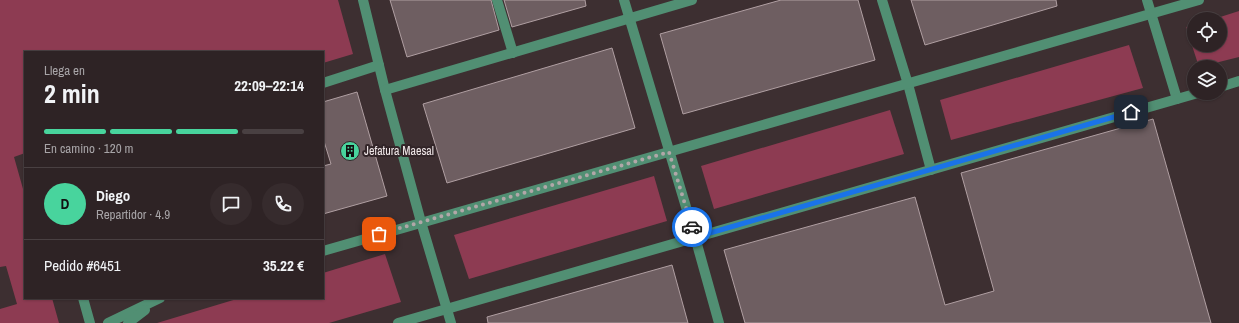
<!DOCTYPE html>
<html lang="es">
<meta charset="utf-8">
<style>
:root{--surface:#2e2325;--page:#362b2d;--text:#f1f3f6;--muted:#a7a4a7;--line:#494042;--accent:#48d49d}
body{margin:0;font-family:"Archivo Narrow",sans-serif;background:var(--page);color:var(--text);height:100vh;display:flex;flex-direction:column;font-size:15px;white-space:nowrap}
*{box-sizing:border-box;margin:0}
p{font-size:13px;color:var(--muted)}
.icon{flex:none;width:22px;height:22px;fill:none;stroke:currentColor;stroke-width:2;stroke-linecap:round;stroke-linejoin:round}
.map{position:relative;flex:1;overflow:hidden}
.details{position:absolute;left:24px;top:51px;width:300px;height:248px;display:flex;flex-direction:column;background:var(--surface);border-radius:0px;box-shadow:0 1px 3px #0004,0 0 0 1px var(--line)}
.details>*{flex:none}
.tools{position:absolute;left:1187px;top:12px;display:grid;gap:8px}
.tools a{display:grid;place-items:center;width:40px;height:40px;border-radius:50%;background:var(--surface);box-shadow:0 1px 3px #0004,0 0 0 1px var(--line);font-size:20px}
.pin{position:absolute;display:grid;place-items:center;width:34px;height:34px;color:#fff;margin:-17px;border-radius:8px;box-shadow:0 2px 6px #0006}
.courier{position:absolute;display:grid;place-items:center;width:40px;height:40px;margin:-20px;border:3px solid #1a73e8;border-radius:50%;background:#fff;color:#222;box-shadow:0 1px 5px #0007}
.summary em{font-style:normal;font-weight:800}
.summary div{display:flex;flex-direction:column-reverse}
.summary{display:flex;align-items:center;justify-content:space-between;height:68px;padding:0 20px}
h1{font-size:26px;font-weight:800;line-height:30px}
.bar{display:grid;grid-template-columns:repeat(4,1fr);gap:6px 4px;align-content:center;height:48px;padding:0 20px}
.bar i{height:5px;border-radius:3px;background:var(--line)}
.bar .active{background:var(--accent)}
.bar p{grid-column:span 4}
.line{display:flex;align-items:center;gap:10px;padding:0 20px;border-top:1px solid var(--line)}
.line div{flex:1}
.round{display:grid;place-items:center;flex:none;width:42px;height:42px;border-radius:21px;background:var(--page)}
.map>svg:first-child{display:block}
</style>
<div class="map">
<svg width="1239" height="323" viewBox="0 0 1239 323">
<rect width="100%" height="100%" fill="#3d2f31"/>
<g fill="#8d3b52">
<polygon points="0,0 338,0 353,54 323,63 323,52 25,52 25,153 14,157 25,196 25,298 52,298 59,323 0,323 0,309 17,304 6,266 0,267"/>
<polygon points="1239,11 1239,57 1199,67 1186,27 1194,25 1194,45 1220,45 1220,19 1214,19"/>
<polygon points="1129,45 1143,88 951,140 940,100"/>
<polygon points="890,110 904,154 714,209 701,166"/>
<polygon points="654,176 667,221 469,279 454,235"/>
<polygon points="385,254 401,302 329,323 157,323 240,298 323,298 323,273"/>
</g>
<g fill="#6e5e61" stroke="#b09fa2">
<polygon points="390,0 491,0 499,30 407,57"/>
<polygon points="504,0 585,0 586,6 512,27"/>
<polygon points="781,0 858,0 875,60 683,114 660,34"/>
<polygon points="911,0 1056,0 1057,6 925,45"/>
<polygon points="612,48 635,128 447,183 423,104"/>
<polygon points="357,92 387,196 323,214 323,166 331,164 323,138 323,102"/>
<polygon points="1153,119 1211,323 745,323 724,250 915,197 945,305 994,291 961,173"/>
<polygon points="672,265 688,323 488,323 487,317"/>
</g>
<g fill="none" stroke-linecap="round" stroke-linejoin="round">
<g stroke="#518f73" stroke-width="10">
<polyline points="363,0 385,90"/>
<polyline points="497,0 513,53"/>
<polyline points="624,0 695,237 719,323"/>
<polyline points="882,0 908,84 931,170"/>
<polyline points="1147,0 1177,99"/>
<polyline points="323,83 379,65"/>
<polyline points="1220,87 1239,81"/>
<polyline points="323,251 1199,0"/>
<polyline points="83,298 90,323"/>
<polyline points="108,323 160,298"/>
<polyline points="128,323 145,310"/>
<polyline points="398,323 1198,93"/>
<polyline points="451,323 421,222 385,90 692,0"/>
</g>
</g>
<g fill="none" stroke-linecap="round" stroke-linejoin="round">
<polyline stroke="#b1a7a8" stroke-width="4" stroke-dasharray="0 7.2" points="379,234 669,152 692,227"/>
<polyline stroke="#1a73e8" stroke-width="5" points="692,227 696,237 1131,112"/>
</g>
<defs>
<symbol id="building-disc" viewBox="-11 -11 22 22"><circle r="9.5" fill="#48d49d" stroke="#322528"/><path d="M-4-6H4V6H1V3H-1V6H-4ZM-2.5-4.3h1.7v1.8h-1.7ZM.8-4.3h1.7v1.8H.8ZM-2.5-1h1.7V.8h-1.7ZM.8-1h1.7V.8H.8Z" fill="#111"/></symbol>
</defs>
<g fill-rule="evenodd">
<use href="#building-disc" x="339" y="140" width="22" height="22"/>
</g>
<g text-anchor="middle" stroke-width="4" stroke-linejoin="round" paint-order="stroke">
<g font-size="12" fill="#f0e7e8" stroke="#322528" text-anchor="start">
<text x="364" y="155">Jefatura Maesal</text>
</g>
</g>
</svg>
<div class="tools">
<a><svg class="icon" aria-label="locate" viewBox="0 0 24 24"><circle cx="12" cy="12" r="6"/><path d="M12 2v4M12 18v4M2 12h4M18 12h4"/></svg></a>
<a><svg class="icon" aria-label="layers" viewBox="0 0 24 24"><path d="M12 4l9 5-9 5-9-5zM3 14l9 5 9-5"/></svg></a>
</div>
<div class="pin" style="left:379px;top:234px;background:#ea580c"><svg class="icon" aria-label="bag" viewBox="0 0 24 24"><path d="M5 8h14l-1 12H6zM9 8a3 3 0 0 1 6 0"/></svg></div>
<div class="pin" style="left:1131px;top:112px;background:#1f2937"><svg class="icon" aria-label="home" viewBox="0 0 24 24"><path d="M3 11l9-7 9 7M6 9v11h12V9"/></svg></div>
<div class="courier" style="left:692px;top:227px"><svg class="icon" aria-label="car" viewBox="0 0 24 24"><path d="M5 17H2v-5l4-1 3-4h7l3 4 3 1v5h-3M9 17h6M6 11h13"/><circle cx="7" cy="17" r="2"/><circle cx="17" cy="17" r="2"/></svg></div>
<section class="details">
<div class="summary"><div><h1>2 min</h1><p>Llega en</p></div><em>22:09–22:14</em></div>
<div class="bar"><i class="active"></i><i class="active"></i><i class="active"></i><i></i><p>En camino · 120 m</p></div>
<div class="line" style="height:72px"><b class="round" style="background:var(--accent);color:#111">D</b><div><b>Diego</b><p>Repartidor · 4.9</p></div><a class="round"><svg class="icon" aria-label="chat" viewBox="0 0 24 24"><path d="M4 5h16v11H9l-5 4z"/></svg></a><a class="round"><svg class="icon" aria-label="phone" viewBox="0 0 24 24"><path d="M5 4h4l2 5-3 2q2 4 5 5l2-3 5 2v4C11 20 4 13 5 4z"/></svg></a></div>
<div class="line" style="height:52px"><div>Pedido #6451</div><b>35.22 €</b></div>
</section>
</div>
